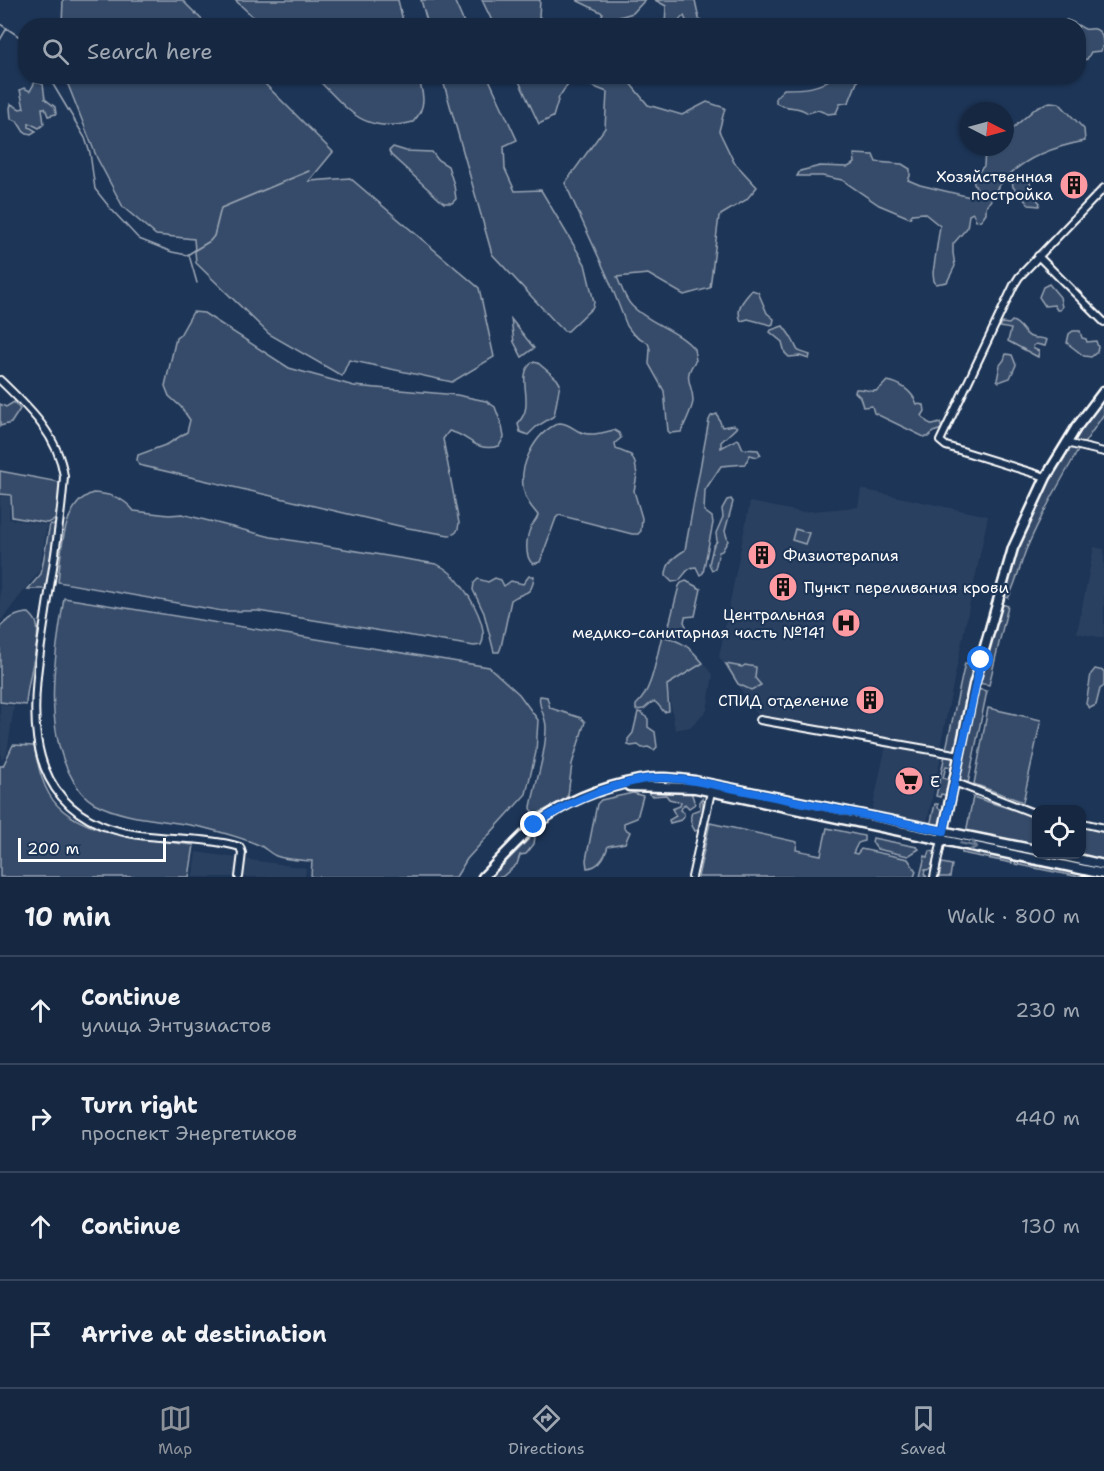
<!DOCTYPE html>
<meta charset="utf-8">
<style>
:root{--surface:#162841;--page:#23344c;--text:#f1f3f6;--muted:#9ea6b1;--line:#35445a;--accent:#8c9099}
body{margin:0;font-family:"Shantell Sans",sans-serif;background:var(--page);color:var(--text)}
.controls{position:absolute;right:18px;bottom:18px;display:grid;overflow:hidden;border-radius:12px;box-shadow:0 2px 4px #0004}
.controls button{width:54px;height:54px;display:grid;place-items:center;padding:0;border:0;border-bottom:2px solid var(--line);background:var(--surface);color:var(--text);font:30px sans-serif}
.compass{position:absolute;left:960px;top:102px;width:54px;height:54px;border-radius:50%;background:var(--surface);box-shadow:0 2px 4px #0004;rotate:96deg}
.scale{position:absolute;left:18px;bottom:15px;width:148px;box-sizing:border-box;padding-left:6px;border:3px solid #fff;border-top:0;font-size:16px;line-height:21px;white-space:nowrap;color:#fff;-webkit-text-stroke:4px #1d3557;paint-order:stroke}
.stop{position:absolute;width:18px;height:18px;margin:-14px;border:4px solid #1a73e8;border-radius:50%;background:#fff}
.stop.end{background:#1a73e8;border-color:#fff;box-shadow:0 2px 6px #0008}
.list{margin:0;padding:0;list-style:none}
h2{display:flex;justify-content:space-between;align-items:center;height:78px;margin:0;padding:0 24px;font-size:26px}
h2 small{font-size:20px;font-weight:400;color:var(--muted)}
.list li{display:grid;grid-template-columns:39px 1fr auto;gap:18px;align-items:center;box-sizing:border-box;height:108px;padding:0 24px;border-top:2px solid var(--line)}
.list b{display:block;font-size:22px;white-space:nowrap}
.list p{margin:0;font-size:20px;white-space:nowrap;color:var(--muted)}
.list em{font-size:20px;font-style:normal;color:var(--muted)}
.icon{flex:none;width:33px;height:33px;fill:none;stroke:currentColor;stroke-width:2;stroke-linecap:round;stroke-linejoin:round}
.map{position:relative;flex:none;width:1104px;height:877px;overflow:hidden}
.search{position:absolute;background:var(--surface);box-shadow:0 2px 4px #0004;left:18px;right:18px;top:18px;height:66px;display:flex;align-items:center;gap:15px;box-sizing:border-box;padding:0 21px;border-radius:24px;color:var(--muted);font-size:22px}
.sheet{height:510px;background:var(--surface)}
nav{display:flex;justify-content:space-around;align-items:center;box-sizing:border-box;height:84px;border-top:2px solid var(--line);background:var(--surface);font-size:16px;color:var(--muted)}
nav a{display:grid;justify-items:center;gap:3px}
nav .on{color:var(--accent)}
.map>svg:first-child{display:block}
</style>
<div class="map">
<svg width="1104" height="877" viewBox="0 0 1104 877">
<rect width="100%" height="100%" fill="#1d3557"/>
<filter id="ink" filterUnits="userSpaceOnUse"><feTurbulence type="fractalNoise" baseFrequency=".0167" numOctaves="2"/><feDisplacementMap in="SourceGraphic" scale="12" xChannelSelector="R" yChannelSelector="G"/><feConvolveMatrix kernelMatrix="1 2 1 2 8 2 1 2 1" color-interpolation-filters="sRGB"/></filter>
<g filter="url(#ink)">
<g fill="#2a4161">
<polygon points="861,489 988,516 940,747 758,715 719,657 750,502 801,512 858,507"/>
<polygon points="0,496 10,497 9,519 47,525 39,571 0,622"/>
<polygon points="1094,547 1104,549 1104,638 1077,633"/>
<polygon points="704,663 713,675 707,710 690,727 675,730 668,686"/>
<polygon points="0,704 14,706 7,753 1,760"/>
<polygon points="886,745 941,755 927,822 872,811"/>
<polygon points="196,852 306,868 305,877 193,877"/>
</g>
<g fill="#364b69" stroke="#9aa5b4" stroke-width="1.5">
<polygon points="63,0 182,0 207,25 62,25"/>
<polygon points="235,0 398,0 404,25 262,25"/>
<polygon points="421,0 454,0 465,25 428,25"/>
<polygon points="482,0 540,0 539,17 556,25 494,25"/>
<polygon points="576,0 645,0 633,13 612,19 611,25 597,26 603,13"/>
<polygon points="655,0 695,0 699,19 705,25 688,25 684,16 680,19 679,25 665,25 666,6"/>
<path d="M1066,20c8,1 12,6 19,9 3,1 7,-1 10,0 9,3 9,16 6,22l-10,1 -4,7 -4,1 -4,-11 -1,-23 -19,-1z"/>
<path d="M834,76l25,1 -10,25 -9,2 -4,9 -8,1 -10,-4 -10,3c-10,-8 -20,-3 -32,-10v-6l8,-8c19,0 35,0 50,-13z"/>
<polygon points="65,77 258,77 333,152 309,181 350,178 479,288 494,357 452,382 349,360 342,376 269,334 196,263 194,239 156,235 123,207 97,158"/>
<path d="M315,77h103c6,18 9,30 -5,45 -52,13 -64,-13 -98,-45z"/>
<polygon points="442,77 488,77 517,140 504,146 505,169 515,191 541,190 585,264 594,302 593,307 568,331 564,331 556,323 492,254"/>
<path d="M517,77h115l-3,5 19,23 34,10 25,-13 18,6 -6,23 15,31 23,25 -11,13 -27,16 -9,72 -26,7 -36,-21 -31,3c4,9 8,22 15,29 18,18 46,24 62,43l2,11c-15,20 -3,22 -3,41 0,6 -9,24 -12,31l-11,1 -2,-2 -4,-40 -15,-27 1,-15 -2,-6 -15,-9 -6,-8 -18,-46 -44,-97 40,-55 2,-36 -35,-14 -13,19 -6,20 -14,7z"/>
<polygon points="35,82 43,84 45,99 55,107 56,114 48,116 45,108 42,108 44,124 39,128 29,123 29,127 36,131 31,134 24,132 17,121 11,119 10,108 11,104 20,109 24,108 20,90 24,88 30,91"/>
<path d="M1050,102l9,1 25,26 1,12c-33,6 -66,18 -87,46 -5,7 -5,12 -12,20v6l-5,7 -5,1 -3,-8 -4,2 -2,13 -14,16v9l2,13 -8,16 -11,2 -2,-3 -1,-8 7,-47 -16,-13 -12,1 -2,4 -31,-13 -37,-25 -20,-4h-25l3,-5 20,-5 28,1 7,-4 -1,-9 19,1 3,7 26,2 8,5v7l-2,4 12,5 50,12 8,-6 -4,-7 -1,-7 11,-11 1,-16 4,-3h16v-12l32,-28z"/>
<polygon points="393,147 406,151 432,152 438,160 448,166 454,185 456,199 452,203 444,203 440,200 391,155 389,151"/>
<polygon points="1021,176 1029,180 1034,196 1040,203 1039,206 1029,205 1013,187 1012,180 1014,177"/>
<polygon points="1049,284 1060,297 1062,307 1060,310 1057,310 1054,305 1045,306 1039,297 1043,287"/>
<path d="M752,290l6,2 9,21 7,6 -1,5 -2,1 -23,-6 -7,2c-6,-14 3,-21 11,-31z"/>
<path d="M193,312l11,1 85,55 65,18 103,9 29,6 9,6 7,19 2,11 -5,9c-25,7 -29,-11 -50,-15l-6,8 16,84c-1,8 -2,11 -10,12l-41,-7 -269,-63 -2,-5 1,-5 30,-11 19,-12 3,-12 -9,-13 -12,-11 -4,-10 11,-48 4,-3z"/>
<polygon points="511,319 534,348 522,357 514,342"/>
<path d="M1012,321c9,2 11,13 19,16 5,2 10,0 16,3l-2,6 -9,-2 -3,2 1,3 5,2 -1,6 -30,-16 3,-12 -11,-2 2,-4 7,1z"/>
<path d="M783,326c3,4 7,9 9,13 8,14 1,10 18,16l-1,4 -9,-3 -11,1 -4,-4 -3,-11 -12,-10 1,-2z"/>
<polygon points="1080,331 1082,338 1086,339 1087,342 1096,341 1098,347 1097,352 1091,357 1084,356 1067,343 1069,334 1073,331"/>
<polygon points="1006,354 1012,355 1016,365 1010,378 999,382 997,380 1000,365 1004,360"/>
<path d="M533,362l5,1 19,16 3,5 -6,32 -18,11 -8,8 -8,-3 -2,-8c2,-4 6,-8 7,-13 5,-16 -8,-38 8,-49z"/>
<path d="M887,381c13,2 25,10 30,23l7,1 1,6 -3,5 5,6 6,3 7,-2 2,6 -9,3 -5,5h-4l-50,-24 -2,-7 -9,1 -3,-10 -5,-5 1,-3c19,-1 15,10 31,-8z"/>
<polygon points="1104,397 1104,414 1083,445 1073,443 1071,440"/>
<polygon points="14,402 20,409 11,423 0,426 0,404 6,407"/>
<path d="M717,414l5,13 12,-2 3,2 -16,15v6l16,-9 2,1 4,9 15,1 3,5 -4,2 -7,-2 -5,9 -24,2 -16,24 -1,21 8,6 1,6 -10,50 -3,2 -4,-8c-10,0 -11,9 -18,14l-6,1 -6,-6c0,-13 8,-19 19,-26l24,-130 2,-4z"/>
<path d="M559,423c8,0 12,4 19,8 12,6 24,2 36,-1l5,3 2,5 -6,5 1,6 15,6 4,8 2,12 -3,16 8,27 -1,13 -3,3h-6l-73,-19 -3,3 -16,44 -7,2c-9,-7 -7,-27 -2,-37 3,-5 6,-7 7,-12 -5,-6 -10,-11 -13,-20 -9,-26 9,-62 34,-72z"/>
<path d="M1070,448l9,1c-19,33 -38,66 -53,101 -4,10 -13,42 -18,48l-6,-2c15,-51 37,-98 63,-145z"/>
<polygon points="0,471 59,482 58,519 47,523 12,517 11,495 0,494"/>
<path d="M93,493c17,1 30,4 41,18l35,4 13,-1 89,23 165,27c4,2 9,4 12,7 16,12 43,56 33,74l-7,1 -216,-35h-36l-164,-29c3,-26 3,-79 35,-89z"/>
<polygon points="731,499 733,502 725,531 728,541 722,551 719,552 715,569 712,570 709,564 713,547 717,541 716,533 723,517 722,509 727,500"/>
<polygon points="50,524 55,525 46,589 28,589 41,574"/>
<polygon points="795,529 809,533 805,544 792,540"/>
<path d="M529,576h5c-2,22 -10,14 -23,24l-10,47 -2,5h-5l-10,-39 -11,-23 1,-7 4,-4 10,3 7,-4 6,2 3,6 7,-5 12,3z"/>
<polygon points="686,581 701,589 695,616 685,617 684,622 687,628 683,633 670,629 669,625 679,586 681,583"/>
<path d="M64,598l425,69 30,27 19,26 -2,32 -10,42 -59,65 -11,18h-145l1,-16c-11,-1 -25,-1 -36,-5 -5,-2 -10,-7 -15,-10 -17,-8 -37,-13 -56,-18 -36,-9 -77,-7 -111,-25 -10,-6 -15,-13 -21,-23 -31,-51 -18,-125 -9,-182z"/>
<path d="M999,603l9,3 -19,79 -11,-2 13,-50 4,-2c3,-9 1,-17 4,-28z"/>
<path d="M29,613c4,4 7,6 8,12 4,15 -11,59 -11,80l-26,-3v-75c7,-8 18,-14 29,-14z"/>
<path d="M662,636c21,6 27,10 41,27l-36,22 2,26 -5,1c-10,-12 -8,-14 -20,-3l-8,1v-5c17,-15 20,-48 26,-69z"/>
<polygon points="965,663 973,664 974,668 956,748 953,750 946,749"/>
<polygon points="726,664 742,667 745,665 756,667 755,678 761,685 751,690 738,684"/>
<polygon points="1095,669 1104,671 1104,686 1100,689 1096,705 1090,708 1086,704 1091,674"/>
<polygon points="977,689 987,691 968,783 962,781 959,777"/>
<path d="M540,696l7,1 3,11 31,10 4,4 -13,42 -4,31 -4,5 -27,14 -5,-1 -1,-6c5,-26 15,-54 15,-80 0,-11 -9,-22 -6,-31z"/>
<polygon points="988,708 1041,720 1023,802 974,784"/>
<polygon points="638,712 642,713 648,719 648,727 655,732 657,747 654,750 648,747 642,748 638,745 631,746 628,745 628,739 633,733"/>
<path d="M13,745l21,1c4,20 9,45 24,60 31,31 95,34 136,39l-5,32h-189v-111h3z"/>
<polygon points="945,755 951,756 953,760 952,767 946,766 943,778 949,780 946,795 941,794 940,797 936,796"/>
<polygon points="660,789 691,792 695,804 689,808 685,804 680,810 684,813 684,816 681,820 670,823 669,820 676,816 672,809 680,806 681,802 669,799 666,795 652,796 649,794 651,790"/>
<path d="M633,793l10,3 -6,22 -13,5v5l6,4 -5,11 -17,3c-3,11 -9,21 -21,22l-1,-8 11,-56 4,-4z"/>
<polygon points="973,797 1036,817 1036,848 966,833"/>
<path d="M702,798c3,11 -2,21 -4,32l-3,1c-4,-6 -6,-12 -3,-19l8,-3v-9z"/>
<polygon points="935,804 938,804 938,808 943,810 939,827 930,826"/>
<polygon points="710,823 797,842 796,850 821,855 827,828 864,836 864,841 858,843 853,853 857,854 861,849 908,859 916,871 914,877 698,877"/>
<polygon points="1082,826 1104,831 1104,862 1068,855 1082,854"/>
<polygon points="532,836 535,837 534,844 526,854 520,855 517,864 502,877 491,877"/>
<polygon points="873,838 917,847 919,849 908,856 877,849 872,842"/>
<polygon points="961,848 1012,859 1012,863 962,853"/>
<polygon points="930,851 935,852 931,869 925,870 924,874 927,877 920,877 925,856 928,857"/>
<polygon points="1016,860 1101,877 1079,877 1015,864"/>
<polygon points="942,863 952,865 950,877 939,877"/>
</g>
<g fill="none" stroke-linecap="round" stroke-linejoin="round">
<g stroke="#a0aab8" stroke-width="1.5">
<polyline points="0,24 26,41"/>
<polyline points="0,40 7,28"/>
<polyline points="48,76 85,138 90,153 95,189 111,209 139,239 172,252 187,255 210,241 214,236 221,208 309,171"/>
<polyline points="189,255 197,283"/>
</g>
<g stroke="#fff" stroke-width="10">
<g id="minor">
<polyline points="1038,256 1104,322"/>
<path d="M0,380c29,28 58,55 64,96 -3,46 -11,91 -18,136 -11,73 -33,176 55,213 42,18 96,9 139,22l2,6 -3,24"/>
<polyline points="1066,443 1104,452"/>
<polyline points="1046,477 946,446 940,441 1014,285 1019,277 1104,188"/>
<polyline points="760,720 960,755"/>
<polyline points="954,782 1036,814"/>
<polyline points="1082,823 1104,828"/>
<polyline points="692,877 711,792"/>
<polyline points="934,877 942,839"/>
</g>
</g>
<g stroke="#fff" stroke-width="13">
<g id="major">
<polyline points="629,786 695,788 1104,874"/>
<polyline points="943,834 974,685 1013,548 1046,477 1076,428 1104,391"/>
<polyline points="1056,854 1104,865"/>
<path d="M483,877c17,-17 34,-37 52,-52 30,-24 68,-38 105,-45 18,-4 37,-1 55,1l341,69"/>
</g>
</g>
<use href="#minor" stroke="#1d3557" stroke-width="6"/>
<use href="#major" stroke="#1d3557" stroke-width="8"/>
</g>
<defs><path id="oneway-shaft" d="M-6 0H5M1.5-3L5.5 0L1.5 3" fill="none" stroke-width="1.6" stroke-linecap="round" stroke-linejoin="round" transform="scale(1.5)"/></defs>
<use stroke="#6c7c92" href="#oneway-shaft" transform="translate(969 845) rotate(12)"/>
</g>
<g fill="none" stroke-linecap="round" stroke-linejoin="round" filter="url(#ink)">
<path stroke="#1a73e8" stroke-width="8" d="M534,825c33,-22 67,-37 106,-45 17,-4 37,-1 55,1l249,50 37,-171"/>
</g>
<defs>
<g id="building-disc" transform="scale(1.5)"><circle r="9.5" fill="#ff9aa2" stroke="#1d3557"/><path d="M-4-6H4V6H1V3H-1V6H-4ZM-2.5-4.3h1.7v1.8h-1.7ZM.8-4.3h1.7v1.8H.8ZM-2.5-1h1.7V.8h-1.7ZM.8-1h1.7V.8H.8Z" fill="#111"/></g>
<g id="hospital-disc" transform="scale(1.5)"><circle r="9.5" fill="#ff9aa2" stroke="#1d3557"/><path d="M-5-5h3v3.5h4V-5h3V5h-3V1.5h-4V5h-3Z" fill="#111"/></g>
<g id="supermarket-disc" transform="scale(1.5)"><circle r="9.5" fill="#ff9aa2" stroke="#1d3557"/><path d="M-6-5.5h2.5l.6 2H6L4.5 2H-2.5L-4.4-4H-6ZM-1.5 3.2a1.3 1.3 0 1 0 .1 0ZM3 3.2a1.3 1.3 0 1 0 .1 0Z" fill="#111"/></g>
</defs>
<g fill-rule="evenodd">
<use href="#building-disc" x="1074" y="185"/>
<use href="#building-disc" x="762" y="555"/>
<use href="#building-disc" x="783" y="587"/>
<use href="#hospital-disc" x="846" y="623"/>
<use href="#building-disc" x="870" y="700"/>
<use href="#supermarket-disc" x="909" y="781"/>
</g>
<g text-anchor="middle" stroke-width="4.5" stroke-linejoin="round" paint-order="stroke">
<g font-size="16" fill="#fff" stroke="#1d3557" text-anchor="end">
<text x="1053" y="182">Хозяйственная<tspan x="1053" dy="18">постройка</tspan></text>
<text x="783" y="561" text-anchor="start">Физиотерапия</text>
<text x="804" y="593" text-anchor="start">Пункт переливания крови</text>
<text x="825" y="620">Центральная<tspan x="825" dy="18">медико-санитарная часть №141</tspan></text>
<text x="849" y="706">СПИД отделение</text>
<text x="930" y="787" text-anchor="start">Е</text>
</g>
</g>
</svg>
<div class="controls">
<button><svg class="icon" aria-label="locate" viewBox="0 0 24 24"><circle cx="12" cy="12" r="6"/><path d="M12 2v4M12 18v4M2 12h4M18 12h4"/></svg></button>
</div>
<svg class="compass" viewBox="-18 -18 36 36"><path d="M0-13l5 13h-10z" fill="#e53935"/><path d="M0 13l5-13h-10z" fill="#9ea6b1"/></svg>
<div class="scale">200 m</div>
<div class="stop" style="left:981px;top:660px"></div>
<div class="stop end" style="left:534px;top:825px"></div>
<div class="search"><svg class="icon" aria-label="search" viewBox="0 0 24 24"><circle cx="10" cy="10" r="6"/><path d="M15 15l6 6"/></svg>Search here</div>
</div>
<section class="sheet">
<h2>10 min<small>Walk · 800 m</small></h2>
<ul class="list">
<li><svg class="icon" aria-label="ahead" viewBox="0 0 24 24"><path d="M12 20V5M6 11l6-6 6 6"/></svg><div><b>Continue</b><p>улица Энтузиастов</p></div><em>230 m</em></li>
<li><svg class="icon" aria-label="right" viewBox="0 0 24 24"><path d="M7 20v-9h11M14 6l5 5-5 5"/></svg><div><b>Turn right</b><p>проспект Энергетиков</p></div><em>440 m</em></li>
<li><svg class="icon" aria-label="ahead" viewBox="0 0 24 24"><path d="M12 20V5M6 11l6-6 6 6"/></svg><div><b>Continue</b></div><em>130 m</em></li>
<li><svg class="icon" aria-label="arrive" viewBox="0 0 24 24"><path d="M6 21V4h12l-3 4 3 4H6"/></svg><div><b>Arrive at destination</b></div></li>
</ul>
</section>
<nav>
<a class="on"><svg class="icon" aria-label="map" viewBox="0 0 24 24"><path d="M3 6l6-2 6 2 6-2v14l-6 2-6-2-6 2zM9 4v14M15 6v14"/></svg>Map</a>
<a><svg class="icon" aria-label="directions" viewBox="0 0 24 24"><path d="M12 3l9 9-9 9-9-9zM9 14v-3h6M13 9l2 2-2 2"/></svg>Directions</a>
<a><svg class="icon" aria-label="saved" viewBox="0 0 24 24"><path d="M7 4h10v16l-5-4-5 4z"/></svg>Saved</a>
</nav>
